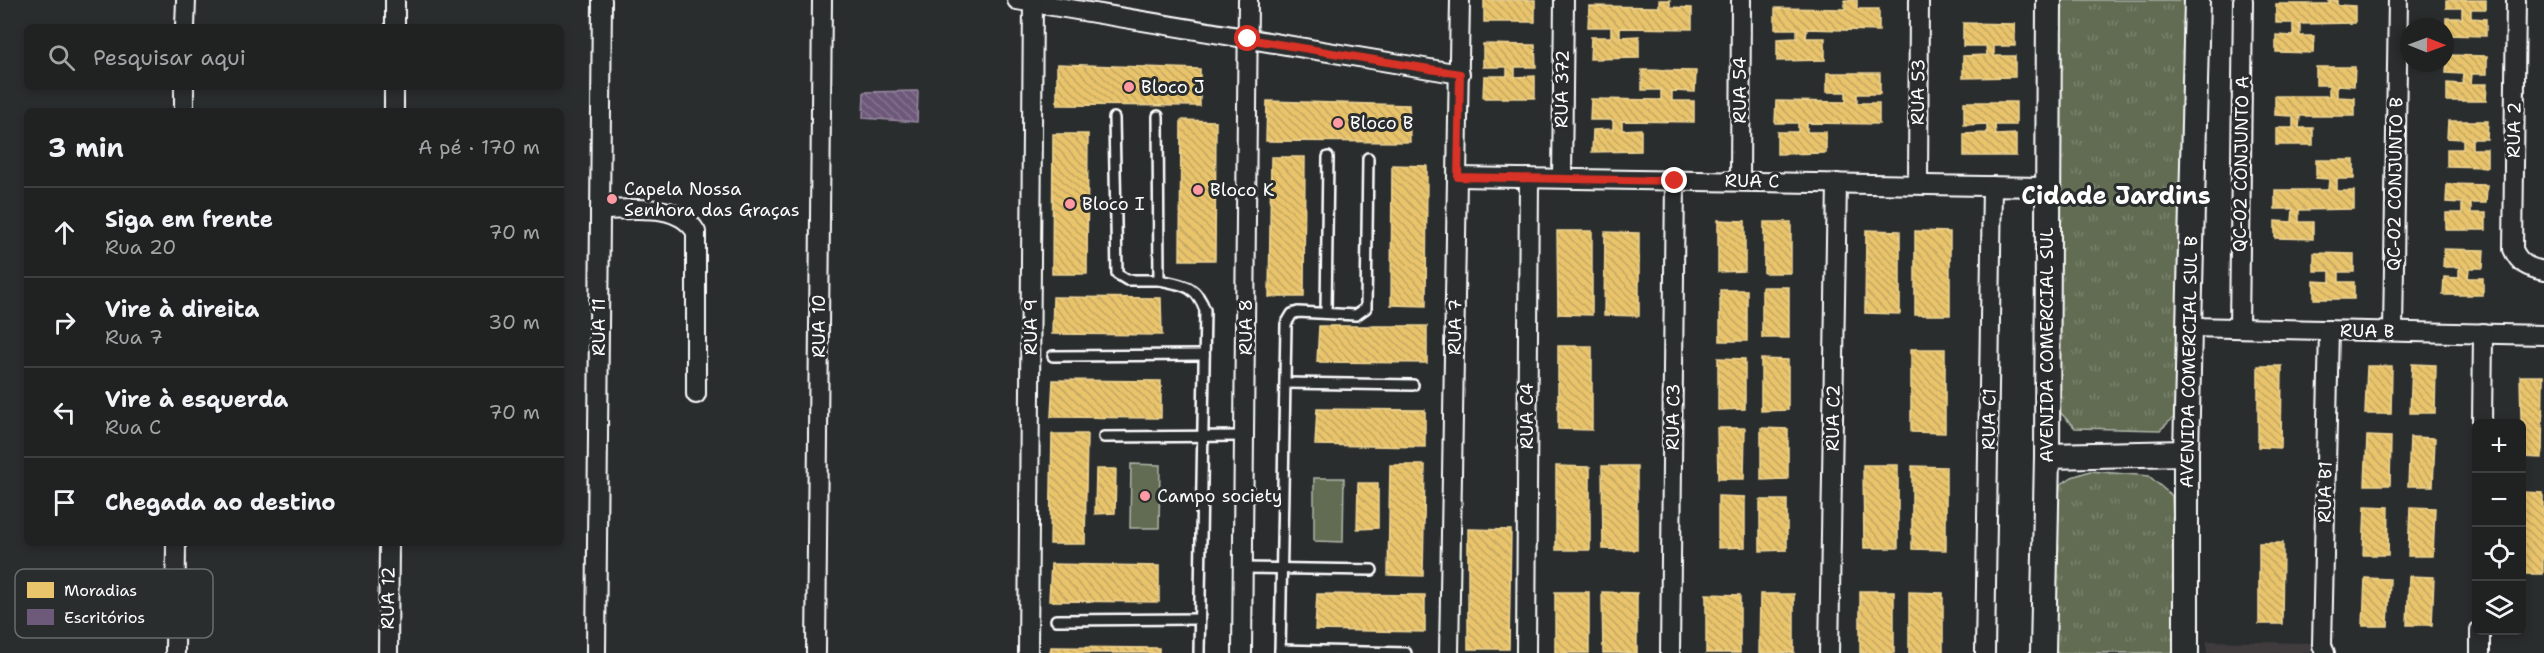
<!DOCTYPE html>
<html lang="pt">
<meta charset="utf-8">
<style>
:root{--surface:#202222;--page:#2d2f2f;--text:#f1f3f6;--muted:#a2a4a5;--line:#3d3f40}
body{margin:0;font-family:"Shantell Sans",sans-serif;background:var(--page);color:var(--text)}
.controls{position:absolute;right:18px;bottom:18px;display:grid;overflow:hidden;border-radius:9px;box-shadow:0 3px 9px #0003}
.controls button{width:54px;height:54px;display:grid;place-items:center;padding:0;border:0;border-bottom:2px solid var(--line);background:var(--surface);color:var(--text);font:30px sans-serif}
.compass{position:absolute;left:2400px;top:18px;width:54px;height:54px;border-radius:50%;background:var(--surface);box-shadow:0 3px 9px #0003;rotate:91deg}
.stop{position:absolute;width:18px;height:18px;margin:-14px;border:4px solid #d93025;border-radius:50%;background:#fff}
.stop.end{background:#d93025;border-color:#fff;box-shadow:0 2px 6px #0008}
.list{margin:0;padding:0;list-style:none}
h2{display:flex;justify-content:space-between;align-items:center;height:78px;margin:0;padding:0 24px;font-size:26px}
h2 small{font-size:20px;font-weight:400;color:var(--muted)}
.list li{display:grid;grid-template-columns:39px 1fr auto;gap:18px;align-items:center;box-sizing:border-box;height:90px;padding:0 24px;border-top:2px solid var(--line)}
.list b{display:block;font-size:22px;white-space:nowrap}
.list p{margin:0;font-size:20px;white-space:nowrap;color:var(--muted)}
.list em{font-size:20px;font-style:normal;color:var(--muted)}
.icon{flex:none;width:33px;height:33px;fill:none;stroke:currentColor;stroke-width:2;stroke-linecap:round;stroke-linejoin:round}
.map{position:relative;flex:none;width:2544px;height:653px;overflow:hidden}
.search{position:absolute;background:var(--surface);box-shadow:0 3px 9px #0003;left:24px;top:24px;width:540px;height:66px;display:flex;align-items:center;gap:15px;box-sizing:border-box;padding:0 21px;border-radius:9px;color:var(--muted);font-size:22px}
.panel{position:absolute;background:var(--surface);box-shadow:0 3px 9px #0003;left:24px;top:108px;width:540px;height:438px;border-radius:9px}
.map>svg:first-child{display:block}
</style>
<div class="map">
<svg width="2544" height="653" viewBox="0 0 2544 653">
<defs>
<pattern id="grass-tufts" width="24" height="20" patternUnits="userSpaceOnUse" patternTransform="scale(1.5)"><rect width="24" height="20" fill="#626c53"/><path d="M3 7l-1-3M5 7V3M7 7l1-3M15 17l-1-3M17 17v-4M19 17l1-3" fill="none" stroke="#7a826d"/></pattern>
<pattern id="homes-back-hatch" width="6" height="6" patternUnits="userSpaceOnUse" patternTransform="scale(1.5)"><rect width="6" height="6" fill="#e9c46a"/><path d="M-1 5l2 2M0 0l6 6M5-1l2 2" fill="none" stroke="#c2a662"/></pattern>
<pattern id="offices-back-hatch" width="6" height="6" patternUnits="userSpaceOnUse" patternTransform="scale(1.5)"><rect width="6" height="6" fill="#6d597a"/><path d="M-1 5l2 2M0 0l6 6M5-1l2 2" fill="none" stroke="#83728e"/></pattern>
</defs>
<rect width="100%" height="100%" fill="#2a2d2e"/>
<filter id="ink" filterUnits="userSpaceOnUse"><feTurbulence type="fractalNoise" baseFrequency=".0167" numOctaves="2"/><feDisplacementMap in="SourceGraphic" scale="12" xChannelSelector="R" yChannelSelector="G"/><feConvolveMatrix kernelMatrix="1 2 1 2 8 2 1 2 1" color-interpolation-filters="sRGB"/></filter>
<g filter="url(#ink)">
<polygon fill="#3f3b3c" points="2207,641 2311,643 2311,653 2207,653"/>
<g fill="url(#grass-tufts)" stroke="#b0b6a9" stroke-width="1.5">
<polygon points="2061,0 2186,0 2180,412 2160,430 2075,428 2056,408"/>
<polygon points="2090,471 2149,476 2172,496 2175,565 2173,653 2054,653 2057,515 2060,485 2072,477"/>
</g>
<g fill="#626c53" stroke="#b0b6a9" stroke-width="1.5">
<polygon points="1131,464 1160,465 1159,528 1130,528"/>
<polygon points="1314,478 1344,478 1343,542 1314,541"/>
</g>
<g fill="url(#homes-back-hatch)" stroke="#f0d697" stroke-width="1.5">
<rect x="1484" y="0" width="51" height="22"/>
<polygon points="1659,0 1670,0 1670,7 1692,8 1692,29 1620,28 1620,37 1639,36 1639,58 1590,59 1591,37 1611,37 1611,27 1588,27 1589,6 1659,7"/>
<polygon points="1845,0 1857,0 1857,9 1879,9 1879,31 1807,29 1806,38 1825,38 1825,60 1777,61 1777,39 1797,38 1797,29 1775,29 1775,8 1845,9"/>
<polygon points="2329,0 2337,0 2337,5 2355,6 2355,23 2300,24 2300,36 2314,36 2313,53 2276,52 2276,35 2293,36 2293,23 2276,23 2276,4 2329,4"/>
<polygon points="2446,0 2486,0 2486,9 2471,9 2471,18 2486,19 2486,36 2446,35 2446,18 2462,18 2462,8 2446,8"/>
<polygon points="1963,23 2015,24 2015,46 1994,46 1994,56 2015,56 2015,77 1963,78 1963,56 1987,55 1986,46 1963,46"/>
<polygon points="1483,44 1535,45 1536,67 1515,67 1515,77 1535,76 1535,98 1483,98 1484,76 1507,76 1507,67 1483,67"/>
<polygon points="2447,55 2487,56 2487,74 2472,74 2471,84 2487,84 2486,101 2447,101 2447,83 2462,84 2463,74 2446,73"/>
<polygon points="1057,64 1200,69 1200,106 1057,105"/>
<polygon points="2316,67 2355,67 2354,86 2337,85 2337,97 2355,98 2355,116 2300,116 2299,128 2313,128 2313,145 2276,145 2276,128 2293,128 2293,116 2275,115 2275,96 2329,96 2329,85 2316,85"/>
<polygon points="1642,70 1696,71 1695,92 1672,91 1672,101 1694,101 1694,122 1622,121 1622,130 1641,129 1641,151 1592,152 1593,130 1613,129 1613,120 1590,120 1591,99 1661,100 1661,90 1642,90"/>
<polygon points="1827,73 1880,73 1880,94 1857,94 1857,103 1879,103 1879,124 1807,123 1807,132 1826,132 1826,153 1777,154 1777,132 1798,132 1798,123 1775,123 1776,101 1846,102 1846,92 1827,92"/>
<polygon points="1267,101 1409,105 1410,142 1266,141"/>
<polygon points="1964,102 2016,102 2016,125 1995,125 1996,135 2016,134 2016,156 1964,156 1964,134 1987,133 1987,124 1964,125"/>
<polygon points="1181,120 1216,121 1215,260 1180,260"/>
<polygon points="2448,121 2488,121 2487,139 2472,139 2472,149 2487,149 2487,167 2447,166 2447,149 2463,149 2463,139 2447,138"/>
<polygon points="1053,134 1088,134 1087,274 1052,274"/>
<polygon points="1271,157 1305,157 1304,297 1269,297"/>
<polygon points="2316,160 2354,160 2354,179 2337,179 2337,191 2354,191 2354,209 2299,210 2299,222 2313,222 2313,239 2275,238 2275,221 2292,222 2293,209 2275,209 2275,190 2328,190 2329,179 2316,178"/>
<polygon points="1392,165 1427,166 1426,306 1391,305"/>
<polygon points="2447,184 2487,185 2486,203 2471,203 2471,213 2486,213 2486,230 2446,230 2446,213 2462,213 2462,203 2446,202"/>
<polygon points="1718,220 1745,221 1745,271 1718,272"/>
<rect x="1764" y="222" width="27" height="51"/>
<polygon points="1866,230 1900,231 1900,314 1865,313"/>
<polygon points="1557,231 1592,231 1592,315 1558,314"/>
<polygon points="1915,231 1950,232 1950,315 1915,315"/>
<polygon points="1605,232 1639,233 1639,316 1604,315"/>
<polygon points="2444,249 2484,250 2483,268 2469,268 2468,278 2483,278 2483,295 2443,295 2444,277 2459,278 2459,267 2443,267"/>
<polygon points="2314,253 2354,254 2354,272 2339,272 2339,282 2354,282 2354,299 2314,299 2314,281 2330,282 2330,271 2314,271"/>
<rect x="1762" y="287" width="27" height="51"/>
<rect x="1720" y="290" width="27" height="51"/>
<polygon points="1053,297 1161,298 1162,335 1052,334"/>
<polygon points="1319,326 1427,326 1427,363 1317,362"/>
<polygon points="1558,346 1592,346 1592,430 1558,429"/>
<polygon points="1911,349 1945,349 1945,433 1911,432"/>
<polygon points="1718,358 1745,359 1745,409 1718,410"/>
<polygon points="1761,359 1788,360 1788,410 1761,411"/>
<polygon points="2412,364 2436,365 2435,413 2410,413"/>
<polygon points="2258,366 2282,366 2281,448 2258,447"/>
<polygon points="2367,366 2392,366 2391,414 2365,414"/>
<polygon points="2520,376 2543,376 2542,458 2522,457"/>
<polygon points="1053,380 1161,381 1161,418 1051,417"/>
<polygon points="1317,409 1425,410 1425,447 1315,445"/>
<polygon points="1717,428 1745,428 1744,479 1718,479"/>
<polygon points="1761,428 1788,429 1788,479 1761,480"/>
<polygon points="1052,434 1087,434 1085,544 1050,544"/>
<polygon points="2367,436 2391,437 2390,485 2365,485"/>
<polygon points="2410,437 2435,438 2433,486 2408,486"/>
<polygon points="1390,465 1425,465 1423,576 1388,575"/>
<polygon points="1863,465 1898,465 1898,548 1864,548"/>
<polygon points="1556,466 1590,467 1590,550 1556,550"/>
<polygon points="1602,466 1637,466 1637,550 1603,549"/>
<polygon points="1912,466 1946,467 1946,550 1912,549"/>
<polygon points="1096,469 1116,469 1115,513 1095,514"/>
<polygon points="1358,483 1378,483 1378,528 1357,529"/>
<polygon points="2522,492 2543,493 2543,574 2522,574"/>
<polygon points="1718,496 1745,497 1745,547 1718,548"/>
<polygon points="1760,500 1787,500 1787,550 1760,551"/>
<polygon points="2365,506 2389,507 2388,555 2363,555"/>
<polygon points="2410,507 2435,508 2433,556 2408,556"/>
<polygon points="1468,529 1511,530 1509,649 1468,649"/>
<polygon points="2259,543 2283,543 2282,624 2259,624"/>
<polygon points="1051,564 1159,566 1159,602 1049,601"/>
<polygon points="2409,576 2434,577 2432,625 2407,625"/>
<polygon points="2365,578 2390,579 2388,626 2363,626"/>
<rect x="1860" y="591" width="34" height="62"/>
<rect x="1555" y="592" width="34" height="61"/>
<polygon points="1602,592 1637,593 1637,653 1603,653"/>
<polygon points="1909,592 1943,593 1943,653 1909,653"/>
<polygon points="1317,594 1425,595 1425,632 1315,630"/>
<polygon points="1706,594 1740,595 1740,653 1706,653"/>
<polygon points="1760,594 1794,594 1794,653 1759,653"/>
<polygon points="1051,647 1159,648 1159,653 1050,653"/>
</g>
<polygon fill="url(#offices-back-hatch)" stroke="#998ba2" stroke-width="1.5" points="918,91 917,122 863,118 864,92"/>
<g fill="none" stroke-linecap="round" stroke-linejoin="round">
<g stroke="#fff" stroke-width="14">
<g id="lane">
<path d="M1158,116l1,164c24,5 37,5 46,30l-6,343"/>
<polyline points="1114,118 1117,274 1127,280 1159,280"/>
<polyline points="1326,313 1328,157"/>
<polyline points="1053,356 1204,355"/>
<polyline points="1286,383 1413,385"/>
<polyline points="1104,437 1245,436"/>
<polyline points="1244,568 1372,570"/>
<polyline points="1056,620 1199,619"/>
<polyline points="1280,650 1406,653"/>
<polyline points="1280,653 1286,324 1292,314 1298,312 1356,315 1366,308 1368,158"/>
</g>
</g>
<g stroke="#fff" stroke-width="22">
<g id="street">
<polyline points="1017,0 1460,74"/>
<path d="M2516,0l-3,249c6,15 16,19 31,22"/>
<polyline points="185,27 186,0"/>
<polyline points="395,27 395,0"/>
<polyline points="184,111 184,87"/>
<polyline points="394,111 394,87"/>
<polyline points="1457,177 2047,187"/>
<polyline points="1562,178 1564,0"/>
<polyline points="1740,181 1741,0"/>
<polyline points="1918,184 1919,0"/>
<path d="M600,210c31,0 78,-9 96,22v162"/>
<polyline points="2190,327 2544,335"/>
<polyline points="2239,328 2243,0"/>
<polyline points="2393,331 2398,0"/>
<polyline points="2482,424 2483,333"/>
<polyline points="175,653 176,543"/>
<polyline points="388,653 389,543"/>
<polyline points="596,653 602,0"/>
<polyline points="816,653 822,0"/>
<polyline points="1028,653 1033,0"/>
<polyline points="1242,653 1248,0"/>
<polyline points="1449,653 1460,0"/>
<polyline points="1526,653 1529,178"/>
<polyline points="1670,653 1675,181"/>
<polyline points="1829,653 1837,183"/>
<polyline points="1985,653 1992,186"/>
<polyline points="2325,653 2322,645 2329,330"/>
<polyline points="2480,653 2480,630"/>
</g>
</g>
<g stroke="#fff" stroke-width="28">
<g id="secondary">
<polyline points="2047,456 2186,453"/>
<polyline points="2043,653 2047,456 2049,0"/>
<polyline points="2186,653 2186,453 2197,0"/>
</g>
</g>
<use href="#lane" stroke="#2a2d2e" stroke-width="9"/>
<use href="#street" stroke="#2a2d2e" stroke-width="18"/>
<use href="#secondary" stroke="#2a2d2e" stroke-width="24"/>
</g>
</g>
<g fill="none" stroke-linecap="round" stroke-linejoin="round" filter="url(#ink)">
<polyline stroke="#d93025" stroke-width="8" points="1248,39 1460,74 1458,177 1675,181"/>
</g>
<g fill="#ff9aa2" stroke="#2a2d2e" stroke-width="2">
<circle cx="1129" cy="87" r="6"/>
<circle cx="1338" cy="123" r="6"/>
<circle cx="1198" cy="190" r="6"/>
<circle cx="612" cy="199" r="6"/>
<circle cx="1070" cy="204" r="6"/>
<circle cx="1145" cy="496" r="6"/>
</g>
<g text-anchor="middle" stroke-width="6" stroke-linejoin="round" paint-order="stroke">
<g font-size="18" fill="#fff" stroke="#2a2d2e" text-anchor="start">
<text x="1141" y="93">Bloco J</text>
<text x="1350" y="129">Bloco B</text>
<text x="624" y="195">Capela Nossa<tspan x="624" dy="21">Senhora das Graças</tspan></text>
<text x="1210" y="196">Bloco K</text>
<text x="1082" y="210">Bloco I</text>
<text x="1157" y="502">Campo society</text>
</g>
<g font-size="18" fill="#fff" stroke="#2a2d2e">
<text transform="translate(1562 89) rotate(-89)" y="6">RUA 372</text>
<text transform="translate(1740 90) rotate(-90)" y="6">RUA 54</text>
<text transform="translate(1918 92) rotate(-89)" y="6">RUA 53</text>
<text transform="translate(2514 130) rotate(-89)" y="6">RUA 2</text>
<text transform="translate(2241 164) rotate(-89)" y="6">QC-02 CONJUNTO A</text>
<text transform="translate(1752 181) rotate(1)" y="6">RUA C</text>
<text transform="translate(2395 184) rotate(-89)" y="6">QC-02 CONJUNTO B</text>
<text transform="translate(819 326) rotate(-90)" y="6">RUA 10</text>
<text transform="translate(599 327) rotate(-90)" y="6">RUA 11</text>
<text transform="translate(1031 327) rotate(-90)" y="6">RUA 9</text>
<text transform="translate(1246 327) rotate(-90)" y="6">RUA 8</text>
<text transform="translate(1455 327) rotate(-89)" y="6">RUA 7</text>
<text transform="translate(2367 331) rotate(1)" y="6">RUA B</text>
<text transform="translate(2047 345) rotate(-90)" y="6">AVENIDA COMERCIAL SUL</text>
<text transform="translate(2189 362) rotate(-89)" y="6">AVENIDA COMERCIAL SUL B</text>
<text transform="translate(1527 416) rotate(-90)" y="6">RUA C4</text>
<text transform="translate(1673 417) rotate(-89)" y="6">RUA C3</text>
<text transform="translate(1833 418) rotate(-89)" y="6">RUA C2</text>
<text transform="translate(1989 419) rotate(-89)" y="6">RUA C1</text>
<text transform="translate(2325 492) rotate(-89)" y="6">RUA B1</text>
<text transform="translate(388 598) rotate(-89)" y="6">RUA 12</text>
</g>
<g font-size="24" font-weight="bold" fill="#fff" stroke="#2a2d2e">
<text x="2116" y="204">Cidade Jardins</text>
</g>
</g>
<rect x="15" y="569" width="198" height="69" rx="9" fill="#2a2d2e" stroke="#6a6c6d" stroke-width="1.5"/>
<rect x="27" y="582" width="27" height="16" fill="#e9c46a"/>
<rect x="27" y="609" width="27" height="16" fill="#6d597a"/>
<g font-size="16" fill="#fff">
<text x="64" y="596">Moradias</text>
<text x="64" y="623">Escritórios</text>
</g>
</svg>
<div class="controls">
<button>+</button>
<button>−</button>
<button><svg class="icon" aria-label="locate" viewBox="0 0 24 24"><circle cx="12" cy="12" r="6"/><path d="M12 2v4M12 18v4M2 12h4M18 12h4"/></svg></button>
<button><svg class="icon" aria-label="layers" viewBox="0 0 24 24"><path d="M12 4l9 5-9 5-9-5zM3 14l9 5 9-5"/></svg></button>
</div>
<svg class="compass" viewBox="-18 -18 36 36"><path d="M0-13l5 13h-10z" fill="#e53935"/><path d="M0 13l5-13h-10z" fill="#a2a4a5"/></svg>
<div class="stop" style="left:1248px;top:39px"></div>
<div class="stop end" style="left:1675px;top:181px"></div>
<div class="search"><svg class="icon" aria-label="search" viewBox="0 0 24 24"><circle cx="10" cy="10" r="6"/><path d="M15 15l6 6"/></svg>Pesquisar aqui</div>
<section class="panel">
<h2>3 min<small>A pé · 170 m</small></h2>
<ul class="list">
<li><svg class="icon" aria-label="ahead" viewBox="0 0 24 24"><path d="M12 20V5M6 11l6-6 6 6"/></svg><div><b>Siga em frente</b><p>Rua 20</p></div><em>70 m</em></li>
<li><svg class="icon" aria-label="right" viewBox="0 0 24 24"><path d="M7 20v-9h11M14 6l5 5-5 5"/></svg><div><b>Vire à direita</b><p>Rua 7</p></div><em>30 m</em></li>
<li><svg class="icon" aria-label="left" viewBox="0 0 24 24"><path d="M17 20v-9H6M10 6l-5 5 5 5"/></svg><div><b>Vire à esquerda</b><p>Rua C</p></div><em>70 m</em></li>
<li><svg class="icon" aria-label="arrive" viewBox="0 0 24 24"><path d="M6 21V4h12l-3 4 3 4H6"/></svg><div><b>Chegada ao destino</b></div></li>
</ul>
</section>
</div>
